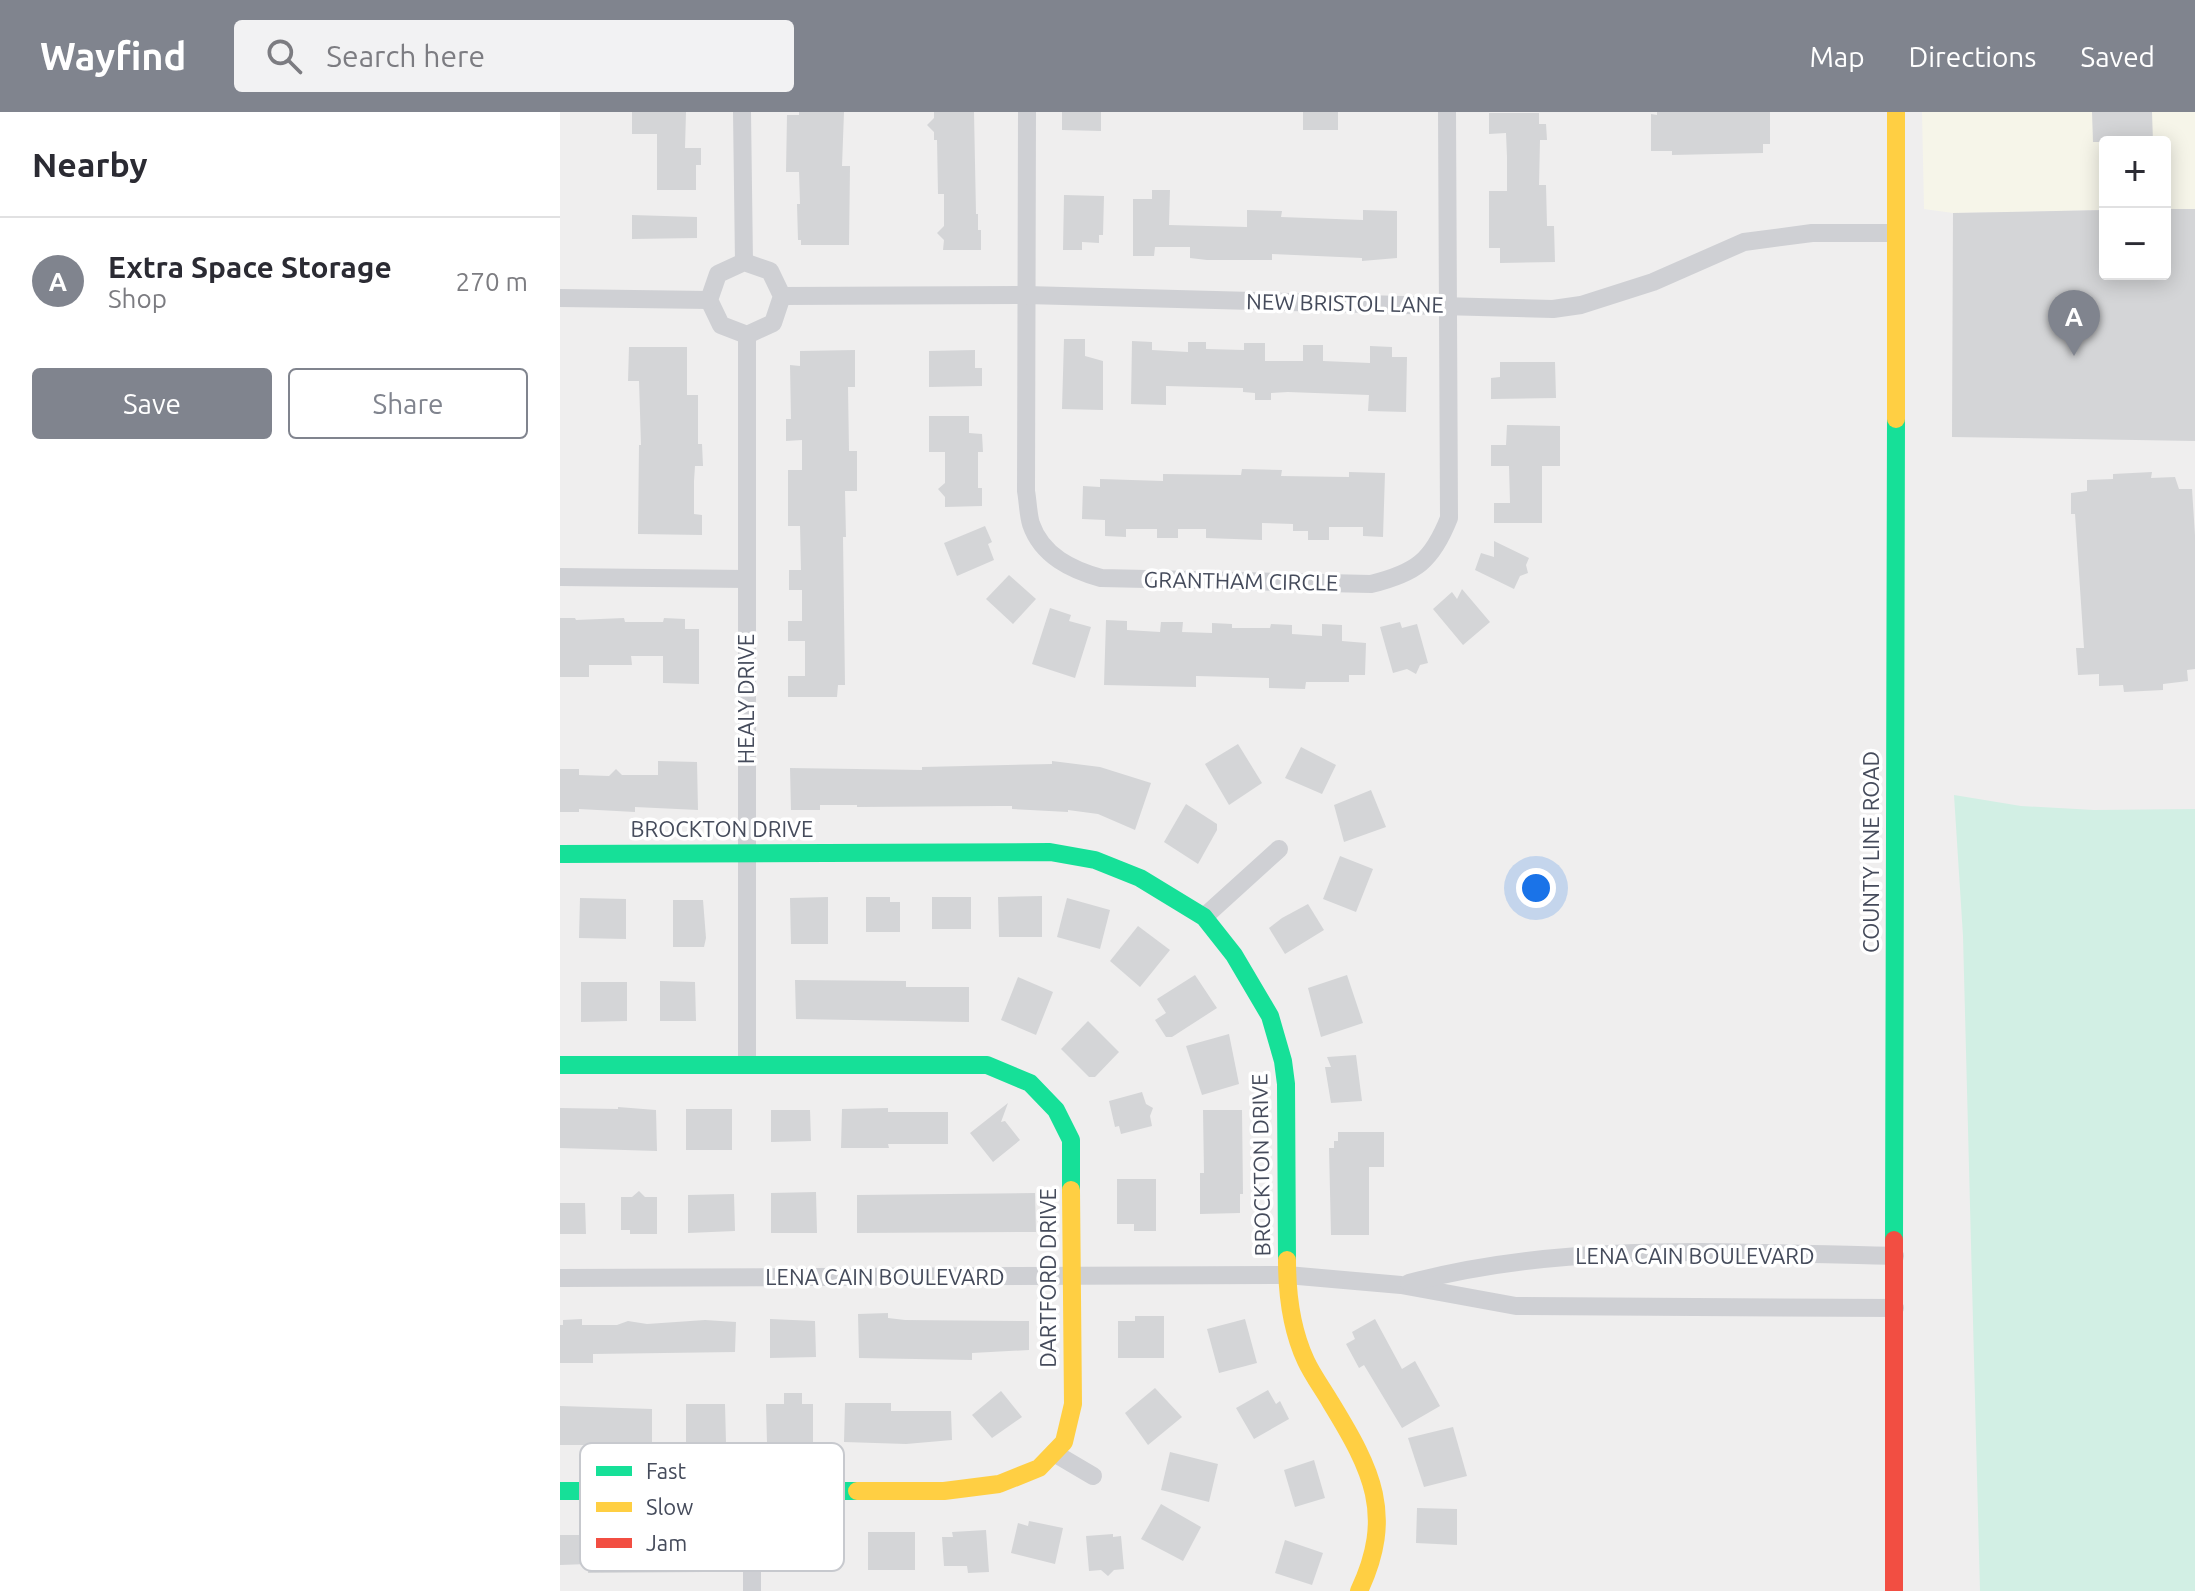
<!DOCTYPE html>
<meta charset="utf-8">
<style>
:root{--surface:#fff;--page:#f2f2f3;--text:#2b2b33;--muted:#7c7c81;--line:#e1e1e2;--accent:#80848e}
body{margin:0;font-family:Ubuntu,sans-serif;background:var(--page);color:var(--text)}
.controls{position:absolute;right:24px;top:24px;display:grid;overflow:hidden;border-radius:8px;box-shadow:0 4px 20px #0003}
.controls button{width:72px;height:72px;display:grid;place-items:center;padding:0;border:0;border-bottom:2px solid var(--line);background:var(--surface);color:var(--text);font:40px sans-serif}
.you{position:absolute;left:976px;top:776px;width:28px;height:28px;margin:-20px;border:6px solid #fff;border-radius:50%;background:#1a73e8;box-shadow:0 0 0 12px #1a73e833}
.badge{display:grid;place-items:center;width:52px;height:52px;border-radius:50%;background:var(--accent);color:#fff;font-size:26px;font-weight:700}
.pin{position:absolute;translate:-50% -66px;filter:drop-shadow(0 2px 4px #0008)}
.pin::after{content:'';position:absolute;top:42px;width:28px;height:24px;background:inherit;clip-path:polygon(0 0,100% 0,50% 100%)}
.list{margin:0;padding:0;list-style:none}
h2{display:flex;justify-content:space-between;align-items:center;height:104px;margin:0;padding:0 32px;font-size:34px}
h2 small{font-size:26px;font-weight:400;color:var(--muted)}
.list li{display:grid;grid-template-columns:52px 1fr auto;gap:24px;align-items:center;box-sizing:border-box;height:128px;padding:0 32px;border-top:2px solid var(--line)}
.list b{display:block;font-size:30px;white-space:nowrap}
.list p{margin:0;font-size:26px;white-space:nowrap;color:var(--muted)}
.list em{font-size:26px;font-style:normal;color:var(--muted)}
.actions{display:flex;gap:16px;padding:24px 32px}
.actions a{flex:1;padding:18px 0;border:2px solid var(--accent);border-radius:8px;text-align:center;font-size:28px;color:var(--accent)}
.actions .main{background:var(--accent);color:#fff}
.icon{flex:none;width:44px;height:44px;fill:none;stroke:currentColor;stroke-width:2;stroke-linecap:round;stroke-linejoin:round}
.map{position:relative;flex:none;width:1635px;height:1479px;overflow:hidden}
header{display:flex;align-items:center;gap:48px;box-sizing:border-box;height:112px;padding:0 40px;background:var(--accent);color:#fff}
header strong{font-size:38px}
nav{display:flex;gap:44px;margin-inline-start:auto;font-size:28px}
.search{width:560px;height:72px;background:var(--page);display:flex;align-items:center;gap:20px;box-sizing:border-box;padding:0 28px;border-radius:8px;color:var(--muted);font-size:30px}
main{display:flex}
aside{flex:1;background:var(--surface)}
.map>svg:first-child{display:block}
</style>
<header>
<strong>Wayfind</strong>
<div class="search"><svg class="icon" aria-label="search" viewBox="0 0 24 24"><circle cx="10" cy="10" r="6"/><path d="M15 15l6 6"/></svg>Search here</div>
<nav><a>Map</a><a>Directions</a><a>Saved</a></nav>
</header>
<main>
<aside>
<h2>Nearby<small></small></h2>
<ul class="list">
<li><span class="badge">A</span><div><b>Extra Space Storage</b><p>Shop</p></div><em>270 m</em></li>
</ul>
<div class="actions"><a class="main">Save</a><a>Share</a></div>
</aside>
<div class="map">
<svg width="1635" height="1479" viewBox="0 0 1635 1479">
<rect width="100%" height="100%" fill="#efeeee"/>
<polygon fill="#f6f5e9" points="1362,0 1635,0 1635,97 1605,97 1605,30 1545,30 1545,98 1393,101 1364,97"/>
<polygon fill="#d2efe4" points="1394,683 1461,694 1534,698 1635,697 1635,1479 1420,1479 1403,824"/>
<g fill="#d4d5d7">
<polygon points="72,0 126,0 125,36 141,36 141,53 136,53 136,78 97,78 97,22 72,22"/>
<polygon points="239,0 284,0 282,54 290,54 289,133 241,133 241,128 238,128 237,92 240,92 239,60 226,60 227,3 239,3"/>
<polygon points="374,0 414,0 416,102 418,102 418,118 421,118 421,138 383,138 384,128 377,121 384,114 384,82 378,82 377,28 374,28 374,20 367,13 374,6"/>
<polygon points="502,0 541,0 541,19 502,18"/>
<rect x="743" y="0" width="35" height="18"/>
<polygon points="1097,0 1210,0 1210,32 1203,32 1203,41 1112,43 1112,39 1091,39 1091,2 1097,3"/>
<polygon points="1532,0 1592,0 1593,30 1533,30"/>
<polygon points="929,1 979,1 979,12 986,12 987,28 980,28 979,73 986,73 987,114 994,114 995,150 940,151 940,136 929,136 929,79 947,79 947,45 946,21 929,22"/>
<polygon points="592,78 610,78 609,113 687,115 687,98 722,99 721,105 803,108 803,98 837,99 837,146 802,149 802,146 712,142 712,148 647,148 630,146 630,135 595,135 594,144 573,144 573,87 592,87"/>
<polygon points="504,83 544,84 543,123 539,123 539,131 522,130 522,138 503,138"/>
<polygon points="1605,97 1635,97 1635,329 1392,325 1393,101 1545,98 1545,162 1605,162"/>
<polygon points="72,103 137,105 137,126 72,127"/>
<polygon points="504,227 525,227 525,244 543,249 543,298 502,297"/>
<polygon points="572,229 592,230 592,238 628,240 628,230 646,230 646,237 684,238 684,231 705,231 705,249 743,249 743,233 763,233 763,249 810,251 810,234 832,235 832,245 847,245 846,300 808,299 809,283 728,280 711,281 711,288 695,288 695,281 683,280 683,276 606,274 606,293 571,292"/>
<polygon points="69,235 127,235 127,283 138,283 138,332 142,332 143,354 135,354 134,369 134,402 142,403 142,423 78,422 79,333 81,333 79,269 68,269"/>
<polygon points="295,238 295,275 288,275 289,339 297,339 297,379 285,379 286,425 283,425 285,573 278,573 277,585 228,585 228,564 245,564 245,529 228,529 228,509 242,509 242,478 229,478 229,458 241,458 240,414 228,414 228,358 242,358 242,328 226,329 226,307 231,307 230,253 240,254 240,239"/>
<polygon points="415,238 415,256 422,256 422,274 369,275 369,239"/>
<polygon points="940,250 995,250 996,286 931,287 931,266 940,265"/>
<polygon points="369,304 409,304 409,321 422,322 423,340 418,340 418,376 422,376 422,394 385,395 385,385 378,377 385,371 385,340 369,340"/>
<polygon points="947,313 1000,314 1000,354 982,354 982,411 934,411 934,391 950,391 949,354 931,354 931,333 946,333"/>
<polygon points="682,357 722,358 721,364 789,365 789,360 825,361 823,425 803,424 803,415 769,415 769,428 748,428 748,419 733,419 733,412 702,411 702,428 646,426 646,417 618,417 618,426 597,426 597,417 566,417 566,425 545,424 545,408 522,407 523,374 540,375 540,367 603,369 603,362 681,363"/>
<polygon points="1592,360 1591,366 1615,365 1619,377 1632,377 1635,423 1635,557 1627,558 1628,569 1603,572 1603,578 1564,580 1563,573 1539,574 1539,562 1518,563 1516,536 1524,536 1515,402 1511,402 1511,381 1527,379 1527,368 1553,367 1553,362"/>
<polygon points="425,414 432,430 428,432 434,448 397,464 384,431"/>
<polygon points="934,429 969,446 966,453 968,461 960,464 954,477 915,458 921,441 934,445"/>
<polygon points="449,463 476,487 453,512 426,487"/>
<polygon points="902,477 930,510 903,533 873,497 892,480 897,487"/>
<polygon points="490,496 511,503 509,509 531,515 515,566 472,552"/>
<polygon points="0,506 15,506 16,508 64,506 65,510 103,510 104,506 125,507 125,517 139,517 139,572 103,571 103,544 71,544 72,553 29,553 29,565 0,565"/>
<polygon points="546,508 567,509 567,518 600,520 601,510 623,510 622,520 652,521 652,511 672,512 672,516 710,516 711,512 732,513 732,522 762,524 762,512 782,513 782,529 806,531 805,563 789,563 789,570 746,570 745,577 709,576 709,566 636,564 636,575 544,573"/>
<polygon points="840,510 842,516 857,512 868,551 860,553 856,562 847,557 833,561 820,515"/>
<polygon points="678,632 702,671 669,693 645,652"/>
<polygon points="741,635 776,653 762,682 725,666"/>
<polygon points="98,649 137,650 138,698 75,695 75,700 19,697 19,700 0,700 0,657 19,657 19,663 49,664 56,657 62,663 98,663"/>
<polygon points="492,649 540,655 591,671 575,718 538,702 508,698 508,700 452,697 452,694 439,694 297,695 297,693 260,693 260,698 231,698 230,656 362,658 362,655 492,652"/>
<polygon points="811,678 826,715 784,730 774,693"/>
<polygon points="626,692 657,712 657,718 638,752 604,730"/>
<polygon points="780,744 813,757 796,800 763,787"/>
<polygon points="482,784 482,825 439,825 438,785"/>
<polygon points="268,785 268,832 231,832 230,786"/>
<polygon points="306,785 330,785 330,790 340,790 340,820 306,820"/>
<rect x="372" y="785" width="39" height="32"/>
<polygon points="20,786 66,787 66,827 19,826"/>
<polygon points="507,786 550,798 540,837 497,825"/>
<polygon points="113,788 143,788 146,826 144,835 113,835"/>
<polygon points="748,792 764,818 725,842 709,816 722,806"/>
<polygon points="578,814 610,838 580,875 550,849"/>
<polygon points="635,863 657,896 612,925 606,925 595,908 606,901 597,887"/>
<polygon points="787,863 803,911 761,925 748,876"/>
<polygon points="458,865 493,880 476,923 441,908"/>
<polygon points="235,868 346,869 346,875 409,875 409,910 236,907"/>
<polygon points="100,869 135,870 136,909 100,909"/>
<polygon points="21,870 67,870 67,909 21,910"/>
<polygon points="528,909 559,940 535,965 529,965 501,937"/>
<polygon points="669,922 679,972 642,983 626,934"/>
<polygon points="796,943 802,989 771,991 765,955 771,955 767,945"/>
<polygon points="582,980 586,992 593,996 590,1004 592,1014 561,1022 559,1014 555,1015 549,989"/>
<polygon points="448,991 441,1010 445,1009 460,1028 433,1050 410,1021"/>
<polygon points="58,995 96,998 97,1039 0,1036 0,996 58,997"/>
<polygon points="328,996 328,1000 388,1000 388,1032 328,1032 329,1036 281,1036 282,997"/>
<rect x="126" y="997" width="46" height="41"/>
<polygon points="211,998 250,998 251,1029 211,1030"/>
<polygon points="643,998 682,998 683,1082 680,1082 680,1101 640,1102 640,1061 644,1061"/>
<polygon points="778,1020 824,1020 824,1055 809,1055 809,1123 771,1123 769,1036 774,1036 774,1029 778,1029"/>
<polygon points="557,1067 596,1067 596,1119 574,1119 574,1112 557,1112"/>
<polygon points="79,1079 85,1085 97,1085 97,1122 70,1122 70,1118 61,1118 61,1085 72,1085"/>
<polygon points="256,1080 257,1121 211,1121 211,1081"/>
<polygon points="475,1081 476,1120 297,1121 297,1083"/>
<polygon points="174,1082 175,1119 128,1121 128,1083"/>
<polygon points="0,1091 25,1091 26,1122 0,1122"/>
<polygon points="328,1201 328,1206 345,1208 469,1209 469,1238 412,1241 412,1248 299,1246 298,1202"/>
<polygon points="575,1204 604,1204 604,1246 558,1246 558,1209 575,1209"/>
<polygon points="22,1207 22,1213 57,1213 68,1209 87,1212 145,1208 176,1210 175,1240 33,1242 33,1251 0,1251 0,1213 3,1213 3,1208"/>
<polygon points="210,1207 255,1209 256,1245 210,1246"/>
<polygon points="685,1207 697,1251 659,1261 647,1217"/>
<polygon points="815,1207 842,1257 855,1249 880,1294 842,1316 804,1253 799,1256 786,1232 795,1227 792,1220"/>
<polygon points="595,1276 622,1305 588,1333 565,1301"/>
<polygon points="708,1278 716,1292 720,1289 729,1307 694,1327 676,1296"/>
<polygon points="441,1279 462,1305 432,1326 412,1303"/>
<polygon points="224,1281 242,1281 242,1292 253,1292 253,1330 236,1330 236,1335 217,1335 217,1330 207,1331 206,1292 224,1292"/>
<polygon points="285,1291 331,1291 331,1299 391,1299 392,1328 346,1332 284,1330"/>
<polygon points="126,1292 165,1292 166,1331 146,1331 146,1335 126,1336"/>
<polygon points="0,1294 92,1297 92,1335 47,1337 47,1333 0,1333"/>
<polygon points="893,1315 907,1364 864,1375 848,1326"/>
<polygon points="610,1340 658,1352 649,1390 601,1378"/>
<polygon points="754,1348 765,1386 735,1395 724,1358"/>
<polygon points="601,1392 641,1415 623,1449 581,1427"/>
<polygon points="857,1396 897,1397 897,1433 856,1431"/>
<polygon points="469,1409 503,1416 495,1452 451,1441 458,1411 468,1414"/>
<polygon points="426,1418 429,1460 408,1461 407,1454 384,1454 382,1425 393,1425 392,1420"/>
<polygon points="98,1420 145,1420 144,1460 28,1461 28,1452 0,1453 0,1423 98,1423"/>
<rect x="308" y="1420" width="47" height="38"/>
<polygon points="553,1422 553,1425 561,1424 564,1457 554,1458 548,1464 541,1458 529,1459 526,1424"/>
<polygon points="725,1428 763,1441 752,1473 715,1461"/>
</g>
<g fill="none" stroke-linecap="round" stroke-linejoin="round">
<g stroke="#cfd0d4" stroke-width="18">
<polyline points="182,0 184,150"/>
<path d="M467,0l-1,379c2,11 2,23 5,33 11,32 41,46 70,54l270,6c45,-11 61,-23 78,-66l-2,-406"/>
<polygon points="184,150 210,159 222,184 213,211 187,223 161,213 149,188 158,162"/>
<polyline points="222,184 466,183 993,197 1021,193 1093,170 1184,130 1252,121 1336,121"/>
<polyline points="0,186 149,188"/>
<polyline points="0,465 186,467"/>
<polyline points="644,805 719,737"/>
<polyline points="187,951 187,223"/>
<polyline points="0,1166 727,1163 841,1173 956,1194 1335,1196"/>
<path d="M849,1171c157,-42 325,-30 486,-27"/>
<polyline points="494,1341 533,1364"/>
<polyline points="192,1479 192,1379"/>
</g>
<g stroke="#16e098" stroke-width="18">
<polyline points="0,742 490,740 535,748 580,766 644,805 674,843 710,904 723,949 726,972 727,1148"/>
<polyline points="0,953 427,953 470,971 496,998 511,1028 511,1078"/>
<polyline points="1334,1128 1336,307"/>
<polyline points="0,1379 297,1379"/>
</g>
<g stroke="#ffcf43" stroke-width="18">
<polyline points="1336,307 1336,0"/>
<path d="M727,1148c0,35 4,69 19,101 7,15 17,28 25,42 41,67 64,112 28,188"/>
<polyline points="297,1379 384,1379 439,1372 479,1356 504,1330 513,1292 511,1078"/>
</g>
<polyline stroke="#f24e42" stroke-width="18" points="1334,1479 1334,1128"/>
</g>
<g text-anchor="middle" stroke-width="7" stroke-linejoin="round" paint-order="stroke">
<g font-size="22" fill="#454b5b" stroke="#fff">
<text transform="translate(785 191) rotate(1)" y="8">NEW BRISTOL LANE</text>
<text transform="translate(681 469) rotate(1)" y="8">GRANTHAM CIRCLE</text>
<text transform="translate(186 587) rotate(-90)" y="8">HEALY DRIVE</text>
<text x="162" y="725">BROCKTON DRIVE</text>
<text transform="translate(1311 740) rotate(-90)" y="8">COUNTY LINE ROAD</text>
<text transform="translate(701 1053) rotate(-91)" y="8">BROCKTON DRIVE</text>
<text x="1135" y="1152">LENA CAIN BOULEVARD</text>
<text x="325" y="1173">LENA CAIN BOULEVARD</text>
<text transform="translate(488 1166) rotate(-90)" y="8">DARTFORD DRIVE</text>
</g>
</g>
<rect x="20" y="1331" width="264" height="128" rx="12" fill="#fff" stroke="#c7c9ce" stroke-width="2"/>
<rect x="36" y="1354" width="36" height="10" fill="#16e098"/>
<rect x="36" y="1390" width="36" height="10" fill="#ffcf43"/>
<rect x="36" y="1426" width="36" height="10" fill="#f24e42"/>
<g font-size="22" fill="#454b5b">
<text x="86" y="1367">Fast</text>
<text x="86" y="1403">Slow</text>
<text x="86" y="1439">Jam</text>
</g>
</svg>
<div class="controls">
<button>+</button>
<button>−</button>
</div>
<div class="you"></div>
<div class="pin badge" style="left:1514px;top:244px">A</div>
</div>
</main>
